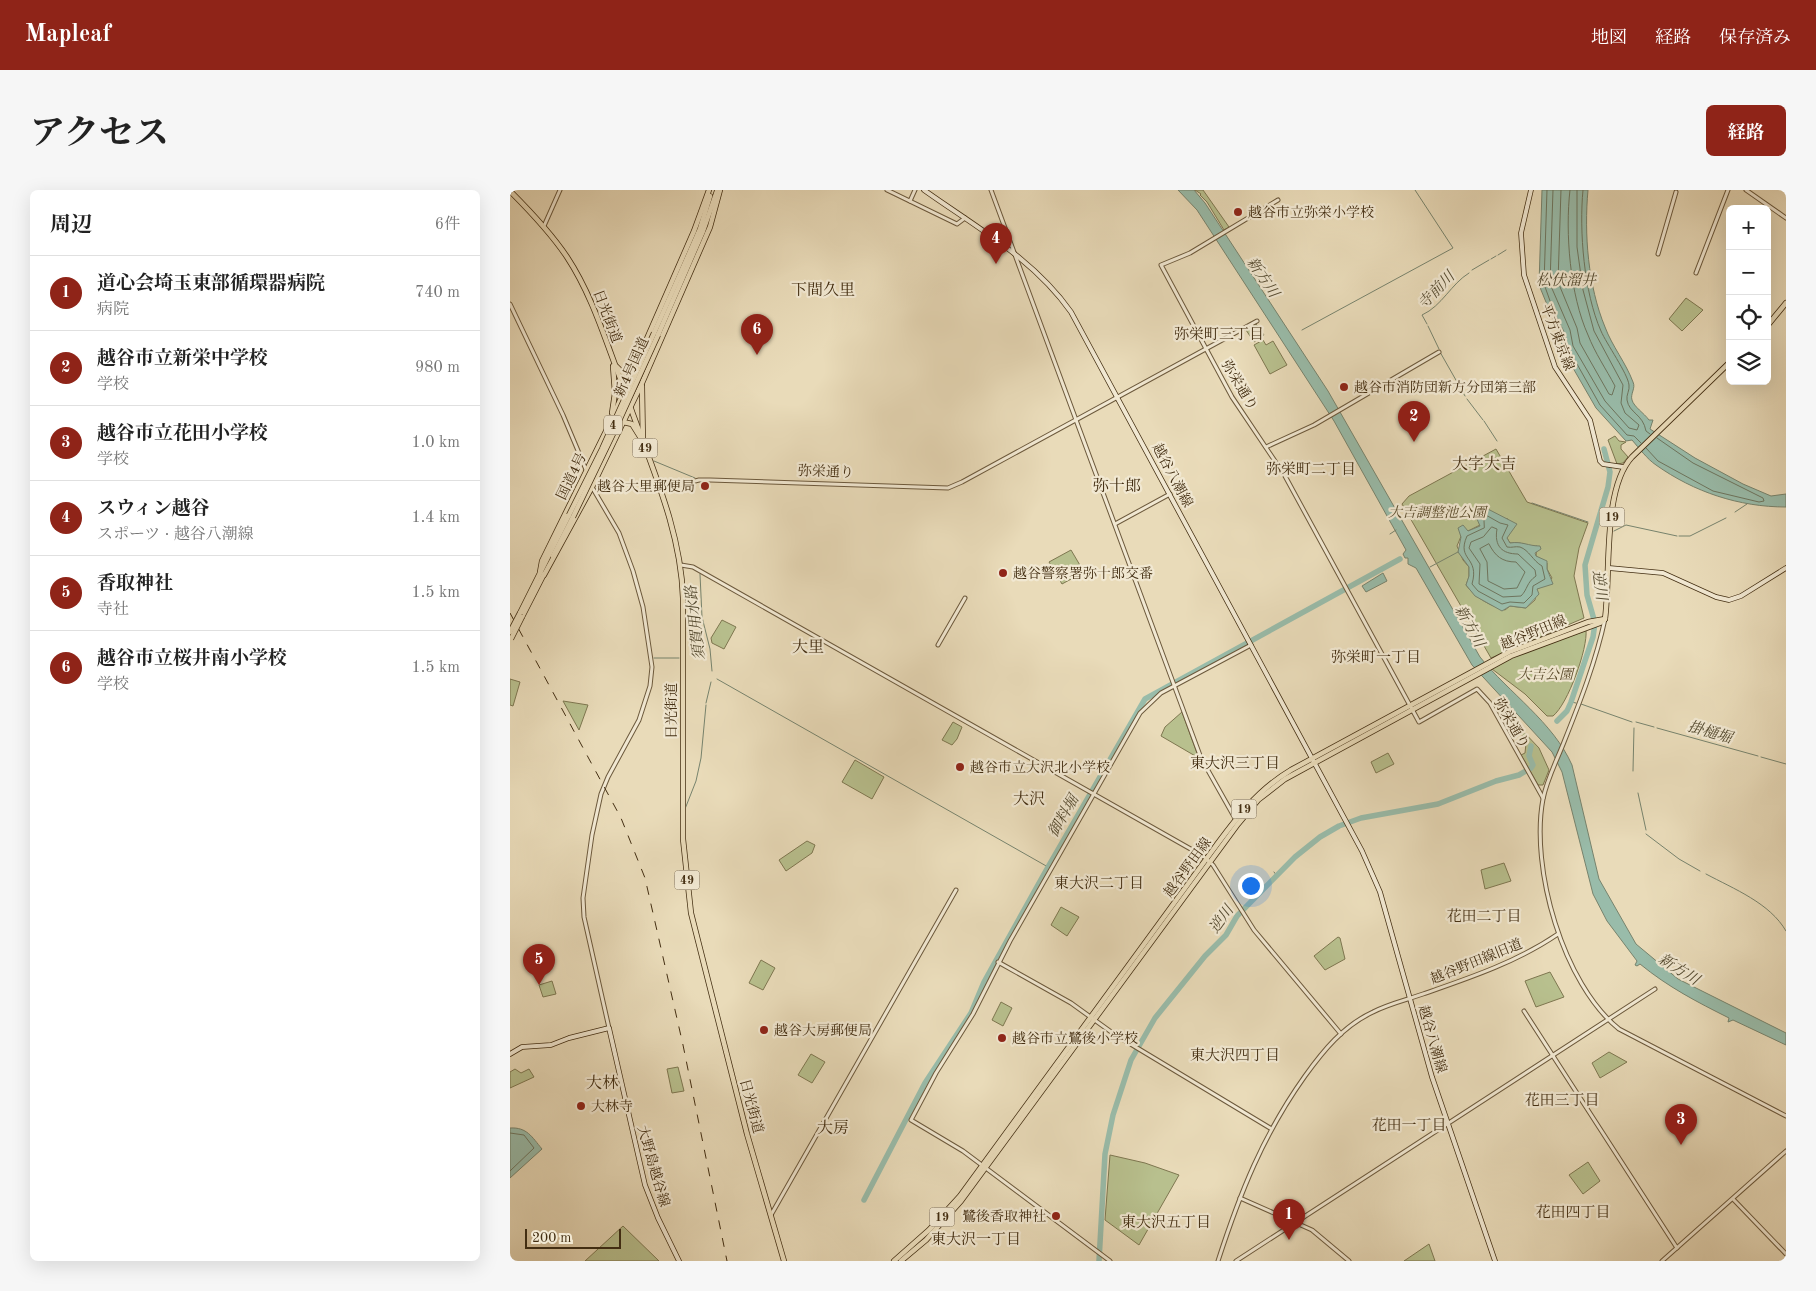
<!DOCTYPE html>
<html lang="ja">
<meta charset="utf-8">
<style>
:root{--surface:#fff;--page:#f6f6f6;--text:#222;--muted:#767676;--line:#e0e0e0;--accent:#8f2418}
body{margin:0;font-family:"Old Standard TT","Noto Serif JP",serif;background:var(--page);color:var(--text)}
.controls{position:absolute;right:15px;top:15px;display:grid;overflow:hidden;border-radius:8px;box-shadow:0 5px 20px #0002}
.controls button{width:45px;height:45px;display:grid;place-items:center;padding:0;border:0;border-bottom:1px solid var(--line);background:var(--surface);color:var(--text);font:25px sans-serif}
.scale{position:absolute;left:15px;bottom:12px;width:96px;box-sizing:border-box;padding-left:5px;border:2px solid #432e12;border-top:0;font-size:14px;line-height:18px;white-space:nowrap;color:#432e12;-webkit-text-stroke:4px #f1e8d2;paint-order:stroke}
.you{position:absolute;left:740px;top:695px;width:18px;height:18px;margin:-12px;border:4px solid #fff;border-radius:50%;background:#1a73e8;box-shadow:0 0 0 8px #1a73e833}
.badge{display:grid;place-items:center;width:32px;height:32px;border-radius:50%;background:var(--accent);color:#fff;font-size:16px;font-weight:700}
.pin{position:absolute;translate:-50% -41px;filter:drop-shadow(0 1px 2px #0008)}
.pin::after{content:'';position:absolute;top:26px;width:18px;height:15px;background:inherit;clip-path:polygon(0 0,100% 0,50% 100%)}
.list{margin:0;padding:0;list-style:none}
h2{display:flex;justify-content:space-between;align-items:center;height:65px;margin:0;padding:0 20px;font-size:21px}
h2 small{font-size:16px;font-weight:400;color:var(--muted)}
.list li{display:grid;grid-template-columns:32px 1fr auto;gap:15px;align-items:center;box-sizing:border-box;height:75px;padding:0 20px;border-top:1px solid var(--line)}
.list b{display:block;font-size:19px;white-space:nowrap}
.list p{margin:0;font-size:16px;white-space:nowrap;color:var(--muted)}
.list em{font-size:16px;font-style:normal;color:var(--muted)}
.icon{flex:none;width:28px;height:28px;fill:none;stroke:currentColor;stroke-width:2;stroke-linecap:round;stroke-linejoin:round}
.map{position:relative;flex:none;width:1276px;height:1071px;overflow:hidden;border-radius:8px}
header{display:flex;align-items:center;gap:30px;box-sizing:border-box;height:70px;padding:0 25px;background:var(--accent);color:#fff}
header strong{font-size:24px}
nav{display:flex;gap:28px;margin-inline-start:auto;font-size:18px}
.intro{display:flex;align-items:center;justify-content:space-between;box-sizing:border-box;height:120px;padding:0 30px}
h1{margin:0;font-size:35px}
.button{padding:12px 22px;border-radius:8px;background:var(--accent);color:#fff;font-size:18px;font-weight:700}
main{display:flex;gap:30px;padding:0 30px}
aside{flex:1;background:var(--surface);border-radius:8px;box-shadow:0 5px 20px #0002}
.map>svg:first-child{display:block}
</style>
<header>
<strong>Mapleaf</strong>
<nav><a>地図</a><a>経路</a><a>保存済み</a></nav>
</header>
<div class="intro"><h1>アクセス</h1><a class="button">経路</a></div>
<main>
<aside>
<h2>周辺<small>6件</small></h2>
<ul class="list">
<li><span class="badge">1</span><div><b>道心会埼玉東部循環器病院</b><p>病院</p></div><em>740 m</em></li>
<li><span class="badge">2</span><div><b>越谷市立新栄中学校</b><p>学校</p></div><em>980 m</em></li>
<li><span class="badge">3</span><div><b>越谷市立花田小学校</b><p>学校</p></div><em>1.0 km</em></li>
<li><span class="badge">4</span><div><b>スウィン越谷</b><p>スポーツ · 越谷八潮線</p></div><em>1.4 km</em></li>
<li><span class="badge">5</span><div><b>香取神社</b><p>寺社</p></div><em>1.5 km</em></li>
<li><span class="badge">6</span><div><b>越谷市立桜井南小学校</b><p>学校</p></div><em>1.5 km</em></li>
</ul>
</aside>
<div class="map">
<svg width="1276" height="1071" viewBox="0 0 1276 1071">
<rect width="100%" height="100%" fill="#e9dbb9"/>
<filter id="stains"><feTurbulence type="fractalNoise" baseFrequency=".004" numOctaves="4"/><feColorMatrix values="0 0 0 0 .2 0 0 0 0 .09 0 0 0 0 .02 0 0 0 .5 -.17"/></filter>
<radialGradient id="worn" r=".72"><stop offset=".6" stop-color="#630" stop-opacity="0"/><stop offset="1" stop-color="#630" stop-opacity=".3"/></radialGradient>
<g fill="#b8c08e" stroke="#7e7750" fill-rule="evenodd">
<polygon points="685,0 693,0 719,37 714,40 697,12 690,5 691,4"/>
<polygon points="1176,108 1193,120 1172,141 1159,129"/>
<polygon points="746,134 754,145 744,152 736,140"/>
<polygon points="753,150 756,155 763,151 777,175 760,184 744,155"/>
<polygon points="1105,246 1109,251 1116,252 1111,255 1111,259 1118,267 1113,273 1107,274 1098,250"/>
<path d="M986,259l31,53 61,21 -9,25 -5,28 10,42 -93,40 -89,-154 7,-8zM972,317l20,11 6,1 -1,19 3,5c11,-2 17,4 27,3l-1,10 11,7v6l5,9 -6,7 -9,4 -2,11 -9,8 -16,-2 -5,4c-13,-3 -31,-13 -39,-25l3,-8v-10l-6,-7 -6,-14 7,-17 4,2 12,-6 -3,-17z"/>
<polygon points="561,360 574,382 552,394 539,372"/>
<polygon points="212,430 226,437 214,459 202,453 201,448"/>
<path d="M1076,440c2,18 -18,74 -33,86h-6l-22,-22 -33,-25 20,-12z"/>
<polygon points="0,489 10,492 3,516 0,515"/>
<polygon points="53,511 78,515 69,540"/>
<polygon points="672,522 688,566 687,567 651,546 655,537"/>
<polygon points="443,532 452,537 447,549 442,555 432,550"/>
<polygon points="1010,538 1029,558 1039,580 1033,595 1028,595 1011,565 1015,563 1016,553 1009,539"/>
<polygon points="878,563 884,574 866,583 861,572"/>
<polygon points="345,570 374,587 362,609 332,592"/>
<polygon points="297,651 305,655 302,663 276,681 269,670"/>
<polygon points="994,673 1001,691 975,699 971,680"/>
<polygon points="551,717 569,727 557,746 541,735"/>
<polygon points="828,747 830,748 835,769 815,780 804,766"/>
<polygon points="251,770 265,778 253,800 239,793"/>
<polygon points="1040,782 1054,807 1026,817 1015,791"/>
<polygon points="42,791 46,804 33,807 29,795"/>
<polygon points="491,812 502,818 493,836 482,830"/>
<polygon points="1099,862 1117,872 1090,888 1082,873"/>
<polygon points="301,864 315,872 302,893 288,885"/>
<polygon points="168,877 174,901 162,903 157,879"/>
<polygon points="5,879 11,883 19,879 24,887 0,898 0,882"/>
<polygon points="600,965 635,973 669,985 629,1055 595,1030"/>
<polygon points="1078,972 1090,991 1073,1004 1059,985"/>
<polygon points="113,1036 149,1071 75,1071"/>
<polygon points="919,1054 925,1071 894,1071"/>
</g>
<g fill="#99bcaa" stroke="#77836d">
<path d="M668,0h16l11,13 123,188 152,266c29,36 73,65 92,108l27,114 37,65 42,35 108,54v12l-53,-25 -5,2 1,-4c-32,-16 -61,-31 -89,-54l-3,2 -2,-1 2,-4 -30,-40 -14,-27 -31,-122 -10,-20 -80,-87 -56,-97 -8,-4v-6h-3l-2,-4 3,-4 -72,-129 -137,-211z"/>
<path d="M1032,0h46c-4,44 0,96 17,137 7,19 21,36 28,55 3,6 -3,12 -1,18 2,7 12,13 17,20h4l-3,9 45,29 48,26 28,12 15,-2v13c-47,0 -92,-15 -130,-42 -9,-6 -17,-17 -24,-25l-6,1 -30,-33 -23,-40 -10,-18 -4,-16 -20,-49z"/>
<path d="M972,316l35,18 -10,14 3,5c12,-2 18,3 30,3l1,3 -6,4 1,3 11,5v8l6,15 -16,5 2,5 -13,14 -16,-2 -8,5 -27,-15 -9,-11 3,-9v-9l-11,-15 3,-15 -3,-9 5,-3 5,6 12,-5 -3,-7v-11z"/>
<polygon points="873,383 877,391 856,402 852,396"/>
<path d="M0,938c17,-1 22,9 32,21l-32,29z"/>
</g>
<g fill="none" stroke-linecap="round" stroke-linejoin="round">
<g stroke="#6e755e" stroke-width="1">
<polyline points="1037,0 1034,94 1044,122 1054,142 1058,158 1090,215 1117,245 1124,246 1131,253"/>
<polyline points="1043,0 1040,94 1060,140 1063,156 1095,211 1119,238 1127,240 1129,235 1115,223 1111,213 1113,195 1084,141 1073,100 1067,57 1067,0"/>
<path d="M1051,0l-3,92 19,46 3,15 29,51 3,1 3,-9c-9,-17 -20,-33 -27,-51 -18,-40 -23,-102 -18,-145"/>
<path d="M1073,0c-4,41 1,103 18,141 5,12 27,43 28,54 1,5 -3,10 -2,15 2,13 16,14 19,31l4,3"/>
<polyline points="1136,258 1148,271 1203,301 1249,312 1254,311 1253,308 1183,273 1147,248"/>
<path d="M974,324l16,9 8,2 -6,13 5,9c5,1 8,-1 13,0 9,3 13,14 22,19l3,13 -12,7 -1,9 -8,8 -14,-1 -8,2 -24,-13 -6,-7c8,-28 -16,-23 -5,-48l17,-8z"/>
<path d="M982,337l5,2c-3,17 5,25 21,25l17,16 1,6c-10,7 -8,13 -15,20l-18,1 -24,-13 1,-20 -11,-16 2,-6 12,-5z"/>
<path d="M979,354c6,12 13,18 27,18l9,10 -8,16 -13,1 -16,-8 -1,-19 -7,-13z"/>
<polyline points="0,943 14,945 24,958 0,981"/>
</g>
<g stroke="#77836d" stroke-width="1">
<polyline points="988,65 996,60"/>
<polyline points="981,69 986,66"/>
<polyline points="962,80 979,70"/>
<path d="M917,134l-5,-9c20,-9 29,-31 47,-42"/>
<polyline points="918,136 929,159"/>
<polyline points="792,140 943,58 905,0"/>
<polyline points="930,162 955,206"/>
<polyline points="957,209 973,230"/>
<polyline points="974,231 987,251"/>
<polyline points="144,271 185,288"/>
<polyline points="1022,313 1078,332"/>
<polyline points="1225,322 1237,314"/>
<polyline points="1104,341 1116,335 1167,346"/>
<polyline points="880,344 886,340"/>
<polyline points="1169,346 1180,346 1216,328"/>
<polyline points="920,377 948,362"/>
<polyline points="190,384 192,427 200,459 202,481"/>
<polyline points="144,468 169,468"/>
<polyline points="207,489 538,677"/>
<polyline points="1061,512 1066,513"/>
<polyline points="196,513 201,492"/>
<polyline points="1071,514 1122,532"/>
<polyline points="1126,532 1144,537"/>
<polyline points="1147,538 1248,566"/>
<polyline points="1251,567 1276,574"/>
<polyline points="1123,581 1124,538"/>
<polyline points="1128,603 1136,640"/>
<polyline points="175,619 186,591 191,568 196,515"/>
<polyline points="1136,644 1169,669 1190,681"/>
<polyline points="764,682 767,686"/>
<path d="M1196,684c28,15 64,29 80,57"/>
</g>
<g stroke="#99bcaa" stroke-width="5.5">
<polyline points="1047,531 1057,521 1061,512 1083,447 1085,433 1077,405 1075,375 1098,297 1100,282 1094,259"/>
<polyline points="354,1010 415,893 461,823 474,792 538,677 635,509 890,369"/>
<polyline points="589,1071 595,964 603,925 621,870 645,828 695,766 716,745 727,726 785,667 810,647 829,636 851,628 928,614 986,591 1009,585 1021,578 1023,575 1019,566 1021,556"/>
</g>
<g stroke="#6c593c" stroke-width="5">
<g id="tertiary">
<polyline points="377,0 447,34 455,28"/>
<polyline points="481,0 691,568 726,630"/>
<polyline points="1236,0 1276,28"/>
<polyline points="768,10 680,63 651,75 722,207 775,286 909,532 967,499 980,513 1033,608"/>
<polyline points="400,11 405,0"/>
<polyline points="34,36 50,0"/>
<polyline points="1148,64 1166,2"/>
<polyline points="1186,83 1218,0"/>
<polyline points="0,114 53,225 77,282"/>
<polyline points="756,257 804,235 929,162"/>
<polyline points="82,297 109,343 123,381 133,417 142,477 140,496 129,530 98,587 91,604 82,645 73,708 74,727 99,838"/>
<polyline points="150,300 189,290 200,290 438,298 452,292 747,131"/>
<polyline points="605,334 660,304"/>
<polyline points="171,375 183,377 693,666 703,675 744,740 831,844"/>
<path d="M1095,429c-9,42 -25,83 -41,123 -7,18 -17,37 -21,57 -13,69 20,185 76,230l167,87"/>
<polyline points="428,455 455,408"/>
<polyline points="488,772 561,813 604,844 760,938"/>
<polyline points="1014,821 1167,1058"/>
<polyline points="730,1008 802,1040 839,1071"/>
<polyline points="1223,1009 1276,1064"/>
<polyline points="261,1025 446,700"/>
<polyline points="600,1071 453,961 401,930 426,883 463,824 500,751 630,523 651,503 741,455"/>
<path d="M708,1071c22,-68 45,-126 87,-185 18,-25 38,-50 68,-64 15,-8 33,-12 50,-18 46,-16 94,-32 135,-60"/>
<polyline points="726,1071 1145,799"/>
<polyline points="1152,1071 1276,961"/>
</g>
</g>
<g stroke="#432e12" stroke-width="5.5">
<g id="secondary">
<path d="M414,0c52,37 110,69 147,122l291,539 18,41 52,185 63,184"/>
<polyline points="1021,0 1011,43 1014,85 1045,177 1080,230 1090,271 1093,274 1113,277"/>
<polyline points="1099,378 1153,383 1206,407 1219,410 1231,406 1276,378"/>
<polyline points="0,864 12,857 41,855 59,848 99,838 135,995 148,1028 169,1071"/>
</g>
</g>
<g stroke="#432e12" stroke-width="6">
<g id="primary">
<polyline points="1257,136 1276,113"/>
<path d="M120,216c22,62 51,125 53,192v241l8,74 56,221 37,127"/>
<path d="M384,1071l35,-31 31,-34 247,-338c25,-34 47,-66 84,-88l218,-118 79,-30 17,-3"/>
<path d="M391,1071l25,-21 35,-39 277,-377 20,-24 27,-21 226,-123 89,-33 5,-4c6,-44 -3,-130 27,-162l98,-95"/>
</g>
</g>
<g stroke="#432e12" stroke-width="6">
<g id="trunk">
<path d="M0,1c21,21 41,42 57,66 27,41 40,89 58,134"/>
<polyline points="144,143 190,39 200,6"/>
<polyline points="148,145 193,41 207,1"/>
<polyline points="107,177 113,183 119,183 122,179"/>
<polyline points="132,196 133,255"/>
<polyline points="102,223 105,203 103,176"/>
<polyline points="113,232 122,234 132,250"/>
<polyline points="43,366 63,327"/>
<polyline points="30,382 32,371 101,231 184,41 199,0"/>
<polyline points="34,385 82,297 132,193 200,37 210,0"/>
<polyline points="10,423 59,325"/>
<polyline points="12,427 34,384"/>
</g>
</g>
<use href="#tertiary" stroke="#f1e8d2" stroke-width="3"/>
<use href="#secondary" stroke="#f1e8d2" stroke-width="4"/>
<use href="#primary" stroke="#e9dbb9" stroke-width="4.5"/>
<use href="#trunk" stroke="#e9dbb9" stroke-width="4.5"/>
<polyline stroke="#432e12" stroke-width="1" stroke-dasharray="9 9" stroke-linecap="butt" points="0,423 111,628 135,688 173,855 217,1071"/>
<g stroke="#432e12" stroke-width="6" stroke-linecap="butt">
<g id="trunk-bridge">
<polyline points="59,325 92,259 144,143"/>
<polyline points="63,327 103,244 148,145"/>
<polyline points="0,442 10,423"/>
<polyline points="1,449 12,427"/>
</g>
</g>
<use href="#trunk-bridge" stroke="#e9dbb9" stroke-width="4.5"/>
</g>
<g fill="#8f2418" stroke="#f1e8d2" stroke-width="2">
<circle cx="728" cy="22" r="5"/>
<circle cx="834" cy="197" r="5"/>
<circle cx="195" cy="296" r="5"/>
<circle cx="493" cy="383" r="5"/>
<circle cx="450" cy="577" r="5"/>
<circle cx="254" cy="840" r="5"/>
<circle cx="492" cy="848" r="5"/>
<circle cx="71" cy="916" r="5"/>
<circle cx="546" cy="1026" r="5"/>
</g>
<g text-anchor="middle" stroke-width="4.5" stroke-linejoin="round" paint-order="stroke">
<g fill="#f1e8d2" stroke="#77664c" stroke-width="1">
<rect x="94" y="225.5" width="18" height="19" rx="4"/>
<rect x="122.5" y="248.5" width="25" height="19" rx="4"/>
<rect x="1089.5" y="317.5" width="25" height="19" rx="4"/>
<rect x="721.5" y="609.5" width="25" height="19" rx="4"/>
<rect x="164.5" y="680.5" width="25" height="19" rx="4"/>
<rect x="419.5" y="1017.5" width="25" height="19" rx="4"/>
</g>
<g font-size="12" font-weight="bold" fill="#432e12">
<text x="103" y="239">4</text>
<text x="135" y="262">49</text>
<text x="1102" y="331">19</text>
<text x="734" y="623">19</text>
<text x="177" y="694">49</text>
<text x="432" y="1031">19</text>
</g>
<g font-size="14" fill="#432e12" stroke="#f1e8d2" text-anchor="start">
<text x="738" y="27">越谷市立弥栄小学校</text>
<text x="844" y="202">越谷市消防団新方分団第三部</text>
<text x="185" y="301" text-anchor="end">越谷大里郵便局</text>
<text x="503" y="388">越谷警察署弥十郎交番</text>
<text x="460" y="582">越谷市立大沢北小学校</text>
<text x="264" y="845">越谷大房郵便局</text>
<text x="502" y="853">越谷市立鷺後小学校</text>
<text x="81" y="921">大林寺</text>
<text x="536" y="1031" text-anchor="end">鷺後香取神社</text>
</g>
<g font-size="14" fill="#432e12" stroke="#f1e8d2">
<text transform="translate(98 126) rotate(69)" y="5">日光街道</text>
<text transform="translate(1048 147) rotate(69)" y="5">平方東京線</text>
<text transform="translate(121 177) rotate(-66)" y="5">新4号国道</text>
<text transform="translate(730 195) rotate(59)" y="5">弥栄通り</text>
<text transform="translate(316 281) rotate(2)" y="5">弥栄通り</text>
<text transform="translate(663 285) rotate(62)" y="5">越谷八潮線</text>
<text transform="translate(61 286) rotate(-64)" y="5">国道4号</text>
<text transform="translate(1023 442) rotate(-22)" y="5">越谷野田線</text>
<text transform="translate(161 521) rotate(-90)" y="5">日光街道</text>
<text transform="translate(1002 533) rotate(60)" y="5">弥栄通り</text>
<text transform="translate(677 677) rotate(-54)" y="5">越谷野田線</text>
<text transform="translate(966 771) rotate(-22)" y="5">越谷野田線旧道</text>
<text transform="translate(923 849) rotate(74)" y="5">越谷八潮線</text>
<text transform="translate(242 916) rotate(75)" y="5">日光街道</text>
<text transform="translate(144 976) rotate(74)" y="5">大野島越谷線</text>
</g>
<g font-size="14" font-style="italic" fill="#5a4b2b" stroke="#f1e8d2">
<text x="927" y="327">大吉調整池公園</text>
<text x="1035" y="489">大吉公園</text>
</g>
<g font-size="15" font-style="italic" fill="#544a30" stroke="#f1e8d2">
<text transform="translate(753 87) rotate(56)" y="5">新方川</text>
<text x="1056" y="95">松伏溜井</text>
<text transform="translate(926 100) rotate(-46)" y="5">寺前川</text>
<text transform="translate(1090 395) rotate(82)" y="5">逆川</text>
<text transform="translate(185 433) rotate(-97)" y="5">須賀用水路</text>
<text transform="translate(960 436) rotate(61)" y="5">新方川</text>
<text transform="translate(1200 542) rotate(16)" y="5">掛樋堀</text>
<text transform="translate(553 626) rotate(-60)" y="5">御料堀</text>
<text transform="translate(711 729) rotate(-54)" y="5">逆川</text>
<text transform="translate(1169 779) rotate(32)" y="5">新方川</text>
</g>
<g font-size="15" fill="#432e12" stroke="#f1e8d2">
<text x="709" y="149">弥栄町三丁目</text>
<text x="801" y="284">弥栄町二丁目</text>
<text x="866" y="472">弥栄町一丁目</text>
<text x="725" y="578">東大沢三丁目</text>
<text x="589" y="698">東大沢二丁目</text>
<text x="974" y="731">花田二丁目</text>
<text x="725" y="870">東大沢四丁目</text>
<text x="1052" y="915">花田三丁目</text>
<text x="899" y="940">花田一丁目</text>
<text x="1063" y="1027">花田四丁目</text>
<text x="656" y="1037">東大沢五丁目</text>
<text x="466" y="1054">東大沢一丁目</text>
</g>
<g font-size="16" fill="#432e12" stroke="#f1e8d2">
<text x="313" y="105">下間久里</text>
<text x="974" y="279">大字大吉</text>
<text x="607" y="301">弥十郎</text>
<text x="298" y="462">大里</text>
<text x="519" y="614">大沢</text>
<text x="92" y="898">大林</text>
<text x="323" y="943">大房</text>
</g>
</g>
<rect width="100%" height="100%" filter="url(#stains)"/>
<rect width="100%" height="100%" fill="url(#worn)"/>
</svg>
<div class="controls">
<button>+</button>
<button>−</button>
<button><svg class="icon" aria-label="locate" viewBox="0 0 24 24"><circle cx="12" cy="12" r="6"/><path d="M12 2v4M12 18v4M2 12h4M18 12h4"/></svg></button>
<button><svg class="icon" aria-label="layers" viewBox="0 0 24 24"><path d="M12 4l9 5-9 5-9-5zM3 14l9 5 9-5"/></svg></button>
</div>
<div class="scale">200 m</div>
<div class="you"></div>
<div class="pin badge" style="left:779px;top:1050px">1</div>
<div class="pin badge" style="left:904px;top:252px">2</div>
<div class="pin badge" style="left:1171px;top:955px">3</div>
<div class="pin badge" style="left:486px;top:74px">4</div>
<div class="pin badge" style="left:29px;top:795px">5</div>
<div class="pin badge" style="left:247px;top:165px">6</div>
</div>
</main>
